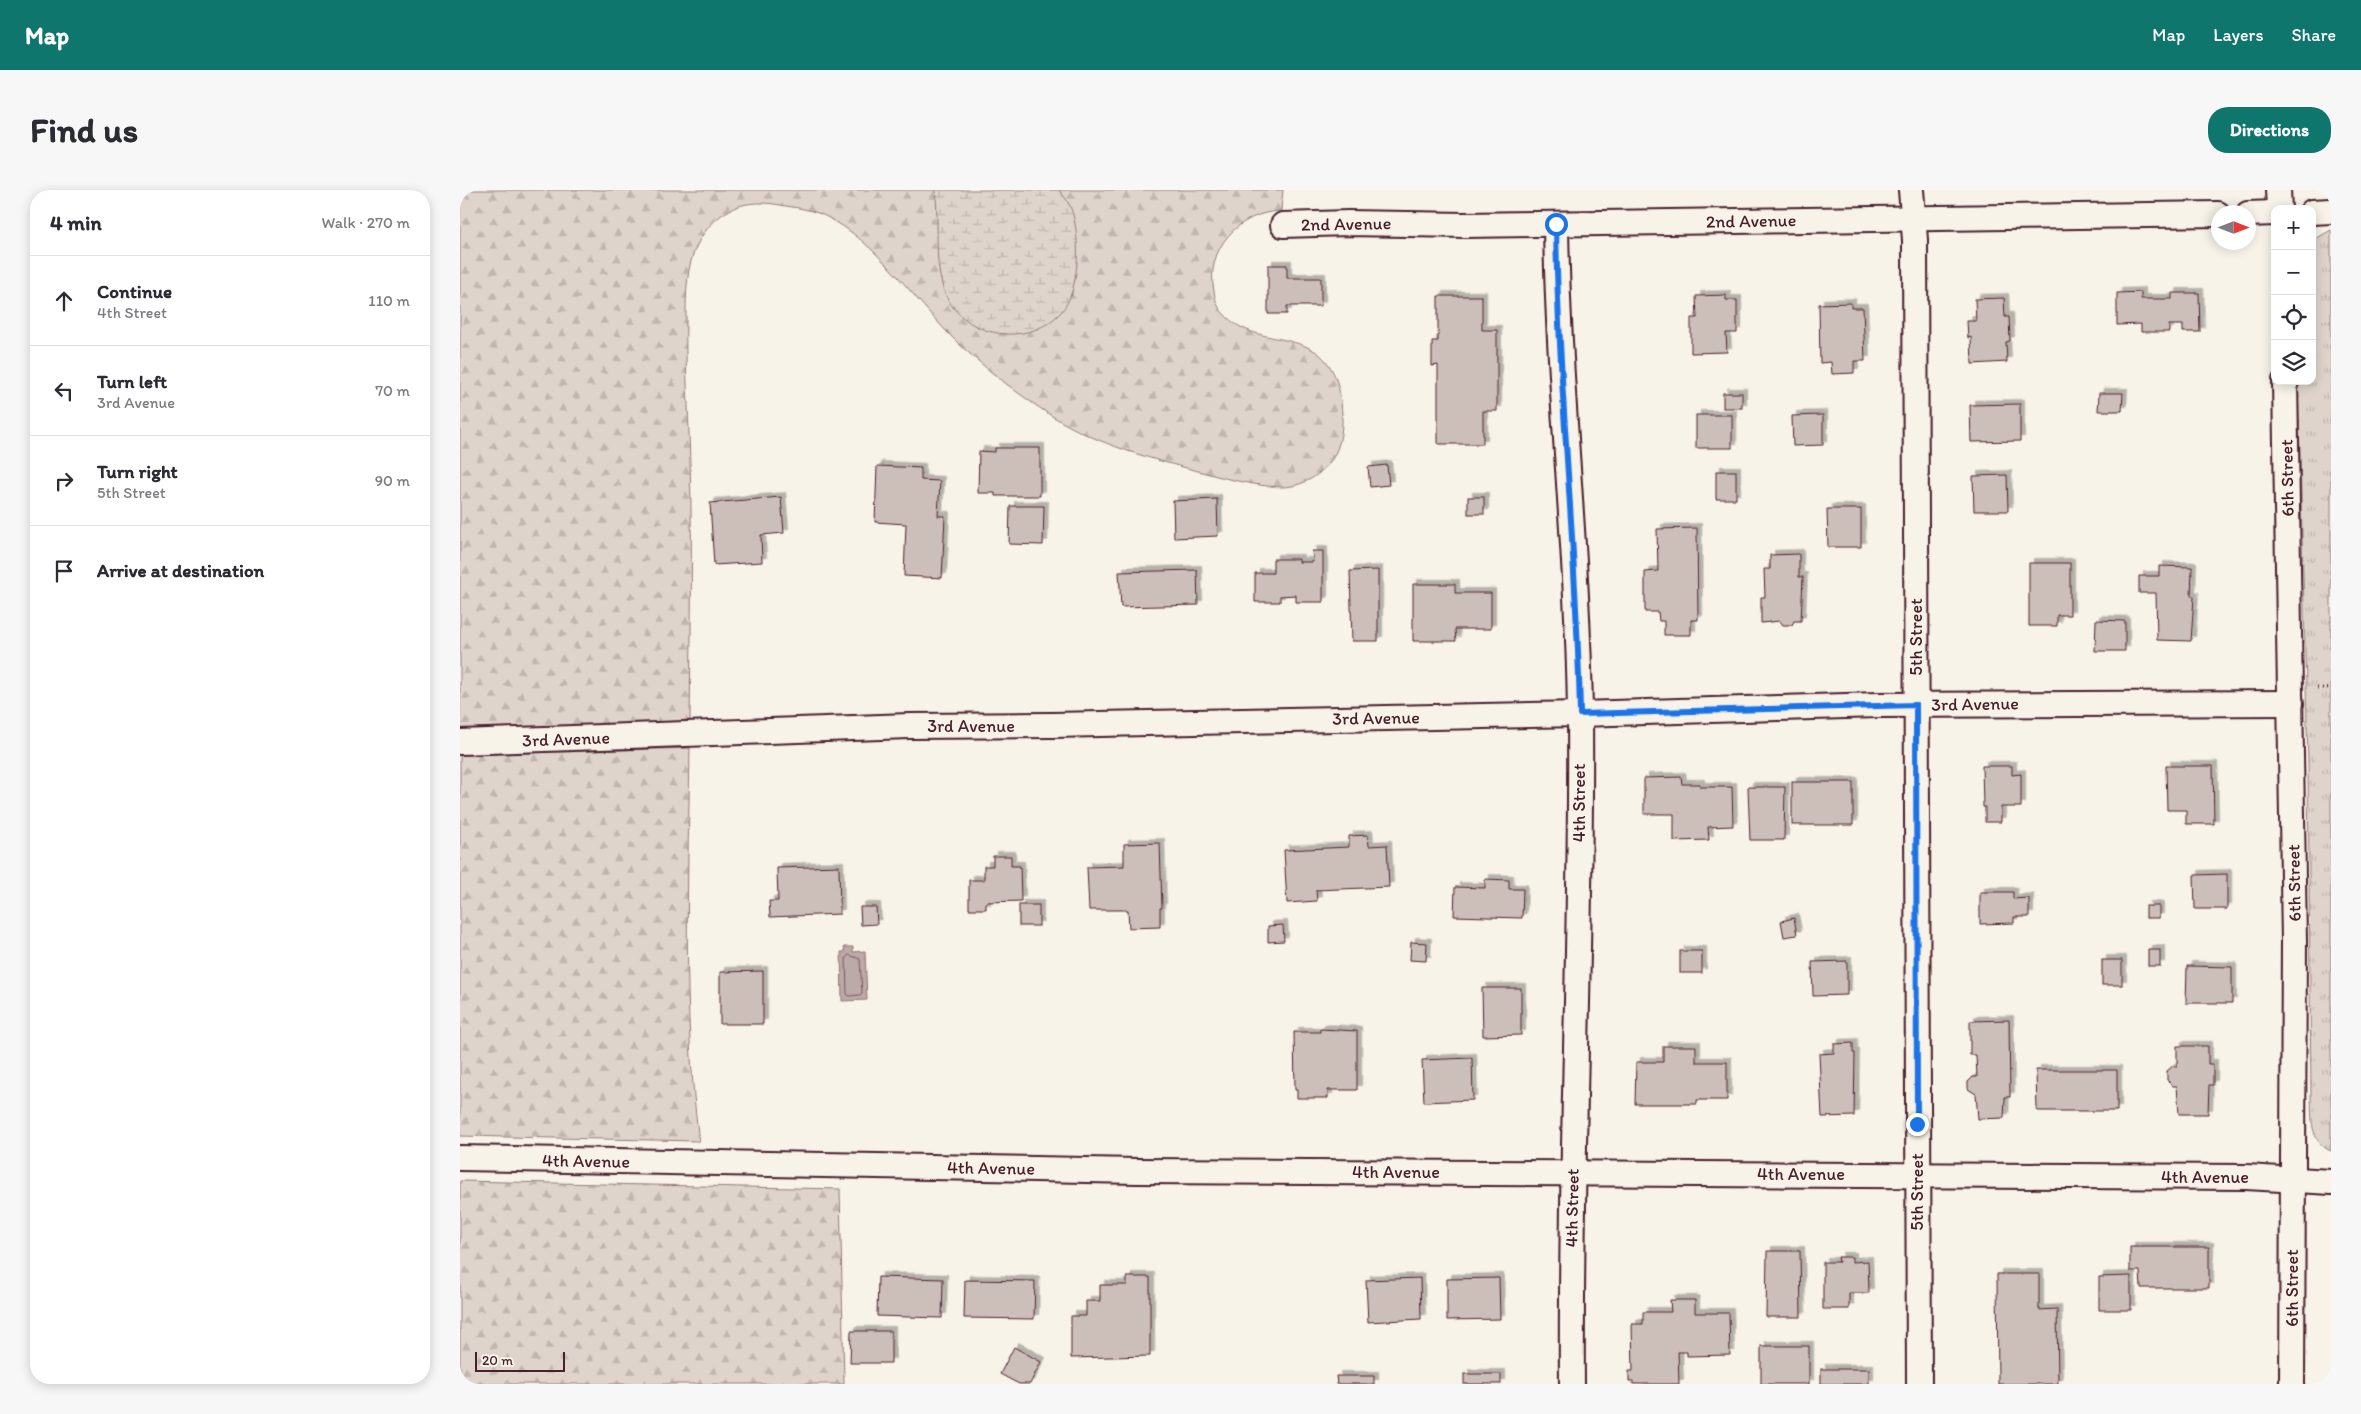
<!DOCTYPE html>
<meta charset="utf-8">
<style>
:root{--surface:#fff;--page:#f7f7f7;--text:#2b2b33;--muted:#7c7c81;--line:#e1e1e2;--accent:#0f766e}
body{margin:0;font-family:Itim,sans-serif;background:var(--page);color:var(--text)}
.controls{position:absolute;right:15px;top:15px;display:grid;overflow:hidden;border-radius:10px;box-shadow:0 2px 12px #0003}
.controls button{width:45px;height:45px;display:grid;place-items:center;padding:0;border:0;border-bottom:1px solid var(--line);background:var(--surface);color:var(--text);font:25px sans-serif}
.compass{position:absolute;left:1751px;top:15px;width:45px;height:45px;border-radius:50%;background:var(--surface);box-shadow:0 2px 12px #0003;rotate:90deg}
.scale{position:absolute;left:15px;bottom:12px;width:90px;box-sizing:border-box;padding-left:5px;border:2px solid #4a1f2b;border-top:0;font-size:14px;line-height:18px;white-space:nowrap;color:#4a1f2b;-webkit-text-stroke:4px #f7f3e8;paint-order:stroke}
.stop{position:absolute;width:15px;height:15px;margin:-11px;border:4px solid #1a73e8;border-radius:50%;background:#fff}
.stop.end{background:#1a73e8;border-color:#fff;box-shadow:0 1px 5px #0008}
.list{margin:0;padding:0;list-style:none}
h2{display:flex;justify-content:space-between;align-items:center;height:65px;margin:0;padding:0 20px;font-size:21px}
h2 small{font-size:16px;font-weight:400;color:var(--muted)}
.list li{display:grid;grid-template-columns:32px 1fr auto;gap:15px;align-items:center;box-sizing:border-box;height:90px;padding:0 20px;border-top:1px solid var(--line)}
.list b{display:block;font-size:19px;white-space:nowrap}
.list p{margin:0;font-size:16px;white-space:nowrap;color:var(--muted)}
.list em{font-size:16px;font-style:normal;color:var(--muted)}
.icon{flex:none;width:28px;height:28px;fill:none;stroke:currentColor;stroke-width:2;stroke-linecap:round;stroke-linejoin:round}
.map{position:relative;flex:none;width:1871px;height:1194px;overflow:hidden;border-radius:20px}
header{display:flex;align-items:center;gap:30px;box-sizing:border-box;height:70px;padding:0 25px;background:var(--accent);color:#fff}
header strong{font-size:24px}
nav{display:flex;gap:28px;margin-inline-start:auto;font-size:18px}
.intro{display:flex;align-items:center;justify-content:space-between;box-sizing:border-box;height:120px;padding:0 30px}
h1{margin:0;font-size:35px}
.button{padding:12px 22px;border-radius:20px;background:var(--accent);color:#fff;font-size:18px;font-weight:700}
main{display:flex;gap:30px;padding:0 30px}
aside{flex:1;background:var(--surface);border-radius:20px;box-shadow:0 2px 12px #0003}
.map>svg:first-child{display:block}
</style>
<header>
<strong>Map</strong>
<nav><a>Map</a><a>Layers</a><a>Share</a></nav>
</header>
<div class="intro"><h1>Find us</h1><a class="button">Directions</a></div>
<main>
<aside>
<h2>4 min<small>Walk · 270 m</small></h2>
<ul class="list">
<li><svg class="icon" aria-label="ahead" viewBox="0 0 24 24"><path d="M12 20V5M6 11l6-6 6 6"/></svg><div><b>Continue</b><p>4th Street</p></div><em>110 m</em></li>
<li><svg class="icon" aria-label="left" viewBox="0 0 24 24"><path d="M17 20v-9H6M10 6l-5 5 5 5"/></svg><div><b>Turn left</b><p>3rd Avenue</p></div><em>70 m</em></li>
<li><svg class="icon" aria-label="right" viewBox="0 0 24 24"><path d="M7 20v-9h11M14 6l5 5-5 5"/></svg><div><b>Turn right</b><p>5th Street</p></div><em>90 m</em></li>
<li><svg class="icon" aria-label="arrive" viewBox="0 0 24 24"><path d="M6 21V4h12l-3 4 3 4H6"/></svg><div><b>Arrive at destination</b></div></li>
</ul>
</aside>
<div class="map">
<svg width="1871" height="1194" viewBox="0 0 1871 1194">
<defs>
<pattern id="forest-firs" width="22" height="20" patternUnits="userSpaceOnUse" patternTransform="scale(1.25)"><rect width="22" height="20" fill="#ded4cc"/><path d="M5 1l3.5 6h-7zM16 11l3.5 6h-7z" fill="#c0b6af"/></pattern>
<pattern id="wetland-marsh" width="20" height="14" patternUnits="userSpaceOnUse" patternTransform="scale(1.25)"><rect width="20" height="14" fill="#ded4cc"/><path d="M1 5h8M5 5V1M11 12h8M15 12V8" fill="none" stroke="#c0b6af"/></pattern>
<pattern id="park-tufts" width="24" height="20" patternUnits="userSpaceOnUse" patternTransform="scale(1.25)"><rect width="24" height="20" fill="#ded4cc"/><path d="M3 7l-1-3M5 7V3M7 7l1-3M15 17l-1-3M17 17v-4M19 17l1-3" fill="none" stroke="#c0b6af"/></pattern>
<filter id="shadow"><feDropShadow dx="4.5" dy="-4.5" stdDeviation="0" flood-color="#0004"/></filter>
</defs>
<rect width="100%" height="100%" fill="#f7f3e8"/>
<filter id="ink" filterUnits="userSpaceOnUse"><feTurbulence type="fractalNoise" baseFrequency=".02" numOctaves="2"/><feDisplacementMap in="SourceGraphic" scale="10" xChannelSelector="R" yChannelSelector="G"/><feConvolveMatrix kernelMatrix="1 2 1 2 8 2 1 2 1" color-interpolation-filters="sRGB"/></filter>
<g filter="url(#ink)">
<g fill="url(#forest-firs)" stroke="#947a7c">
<path d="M0,0h475l1,8 135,99c8,-37 9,-74 -12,-107h224l-2,21c-42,1 -76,38 -67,80 1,8 3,15 9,22 37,43 108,4 118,89 2,18 2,37 -7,54 -12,19 -31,31 -53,31 -26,-1 -54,-8 -79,-15 -51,-13 -104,-27 -150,-56 -33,-21 -65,-46 -94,-73 -41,-39 -82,-103 -133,-127 -12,-6 -26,-8 -39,-10 -16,-3 -31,-5 -47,0 -26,9 -43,33 -49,59 -4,18 -4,38 -4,56 -1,38 2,75 3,112 4,96 2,193 1,289l-230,7z"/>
<path d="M230,558c-2,129 -8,264 9,393l-239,-5v-381z"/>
<polygon points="0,991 380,999 384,1194 0,1194"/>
</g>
<path fill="url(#wetland-marsh)" stroke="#947a7c" d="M475,0h124c4,5 8,10 11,16 11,26 11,84 -9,106 -34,38 -102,25 -118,-24 -10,-31 -3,-66 -8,-98z"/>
<path fill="url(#park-tufts)" stroke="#947a7c" d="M1871,40v921c-22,-9 -19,-34 -20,-54l-3,-336 -10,-380h14v-140z"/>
<polygon fill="#bcaaa7" stroke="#8e7275" points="384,757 393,757 393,762 405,761 407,810 382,811 381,762 385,762"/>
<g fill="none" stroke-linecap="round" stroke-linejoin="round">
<polygon stroke="#78575d" stroke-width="1" points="389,765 400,769 402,803 400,805 389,806 387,804 386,768"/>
</g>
<g fill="#ccbfb9" stroke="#4a1f2b" filter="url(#shadow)">
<polygon points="808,75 827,75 827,88 861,88 861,116 827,116 827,124 808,124"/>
<polygon points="1681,102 1681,109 1712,109 1712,103 1739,103 1740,142 1723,142 1723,135 1709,135 1709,142 1681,142 1681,134 1657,135 1657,103"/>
<polygon points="1266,105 1266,110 1277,110 1277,143 1266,143 1267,162 1231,163 1231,128 1237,128 1236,106"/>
<polygon points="978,106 1022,106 1022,140 1037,140 1037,221 1023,221 1023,254 978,254 978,175 972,176 972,151 978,151"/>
<polygon points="1544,108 1545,127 1549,127 1550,151 1546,152 1547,172 1512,174 1511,147 1508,148 1507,131 1516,131 1515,109"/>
<polygon points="1391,113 1391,118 1403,118 1405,171 1394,171 1394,183 1372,184 1371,172 1360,173 1359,114"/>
<rect x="1263" y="203" width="19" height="15"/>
<polygon points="1639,203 1663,203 1662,221 1638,221"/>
<polygon points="1560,214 1560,251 1511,252 1510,215"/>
<rect x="1236" y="225" width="36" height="33"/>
<polygon points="1363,225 1363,255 1333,256 1332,226"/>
<polygon points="535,258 580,258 580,306 535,306 535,303 518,303 519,261 535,262"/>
<polygon points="927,275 929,295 910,297 908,277"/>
<polygon points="417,276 461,278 461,290 480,291 478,326 485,326 482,388 444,386 446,334 415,332"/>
<rect x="1256" y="281" width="20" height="28"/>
<polygon points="1547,285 1548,321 1514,321 1513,286"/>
<polygon points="321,307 324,343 301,345 302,372 254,375 250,313"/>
<rect x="1008" y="307" width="16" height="17"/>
<polygon points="757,309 758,346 714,348 713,311"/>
<polygon points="550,316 584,316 583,355 549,354"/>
<polygon points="1367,319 1401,319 1401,357 1368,357"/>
<polygon points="1237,338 1238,430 1231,430 1231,445 1204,445 1204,431 1199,431 1198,422 1185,422 1185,382 1198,381 1197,339"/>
<polygon points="852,361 863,361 863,412 836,412 836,405 820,406 820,412 795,412 795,383 813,383 813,369 839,369 839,372 853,372"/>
<polygon points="1339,364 1339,387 1343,387 1341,431 1334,431 1332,435 1323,435 1320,431 1301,433 1301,407 1305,407 1304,379 1310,379 1310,365"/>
<polygon points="1569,373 1610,373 1610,425 1597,425 1597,436 1569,436"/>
<polygon points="1699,376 1732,377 1731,406 1734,407 1731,451 1697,450 1696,403 1679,403 1679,386 1699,386"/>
<polygon points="737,380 738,415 661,417 659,382"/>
<polygon points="918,380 918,451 892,451 890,381"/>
<polygon points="953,394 995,394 995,403 1031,403 1031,439 995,439 996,451 953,451"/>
<polygon points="1636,430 1665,431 1665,461 1635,461"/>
<polygon points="1522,576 1552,576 1552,585 1561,584 1561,617 1541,617 1541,632 1525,632 1525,617 1523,617"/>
<polygon points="1706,576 1753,576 1754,634 1726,634 1726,620 1707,620"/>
<polygon points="1221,587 1222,594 1240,594 1240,597 1272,597 1273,636 1248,637 1249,650 1214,651 1214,624 1184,624 1184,588"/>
<rect x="1332" y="592" width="61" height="43"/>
<polygon points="1288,597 1325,597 1324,650 1290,650"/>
<polygon points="908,645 909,656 927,655 929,697 856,700 857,711 827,713 824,660 889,657 889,646"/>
<polygon points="700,653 702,718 700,718 700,737 669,738 668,720 629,720 627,677 664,676 664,654"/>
<polygon points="533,666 551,666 551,676 560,676 561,711 526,712 526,719 509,719 509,690 524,690 524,676 533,676"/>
<polygon points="379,676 380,724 310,727 309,711 318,711 317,678"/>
<polygon points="1767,684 1767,719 1735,719 1734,685"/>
<polygon points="1025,689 1049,690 1049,699 1063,699 1062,728 994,726 995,697 1025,698"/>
<polygon points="1520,702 1553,702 1553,709 1569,708 1569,727 1554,727 1554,733 1520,734"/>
<rect x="559" y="715" width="20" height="21"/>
<rect x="1686" y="716" width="13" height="12"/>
<polygon points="400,717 416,717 417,734 401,735"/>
<polygon points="1334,728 1337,745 1324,747 1321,731"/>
<polygon points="823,735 824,751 808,752 808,736"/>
<polygon points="951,752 967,753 966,771 950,770"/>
<rect x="1688" y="760" width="12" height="16"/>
<rect x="1220" y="761" width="22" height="22"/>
<rect x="1642" y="770" width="20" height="25"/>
<polygon points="1387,771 1387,805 1353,806 1352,772"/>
<polygon points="1727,776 1772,777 1772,813 1726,813"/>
<polygon points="303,781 303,834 260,834 260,782"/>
<polygon points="1022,798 1061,798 1061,845 1023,846"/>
<polygon points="1549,830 1550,907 1545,907 1544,928 1518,929 1516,904 1508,899 1508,892 1513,887 1517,887 1516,865 1510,865 1510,831"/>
<polygon points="860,839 897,841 897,900 868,900 868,908 837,908 837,900 835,900 834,842 860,842"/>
<polygon points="1393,853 1393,863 1395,863 1394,926 1362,927 1359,864 1374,863 1374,854"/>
<polygon points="1203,856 1236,856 1236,872 1267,872 1267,910 1237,910 1237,914 1175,914 1176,872 1203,872"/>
<polygon points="1717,856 1748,856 1748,874 1753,874 1753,895 1749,895 1748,924 1719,924 1717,896 1713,896 1707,890 1707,881 1713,876 1717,876"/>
<polygon points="1012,868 1013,910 964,912 962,870"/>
<polygon points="1576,880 1657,880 1657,921 1577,921"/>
<polygon points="1670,1057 1749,1057 1749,1098 1681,1098 1680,1081 1670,1081"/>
<polygon points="1307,1061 1340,1061 1341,1127 1306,1127"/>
<polygon points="1378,1067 1392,1067 1392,1072 1408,1071 1409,1103 1389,1103 1389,1119 1363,1119 1363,1072 1379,1072"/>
<polygon points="1537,1084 1579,1084 1579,1120 1597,1119 1598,1194 1538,1194"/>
<polygon points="1671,1086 1671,1120 1639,1120 1639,1087"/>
<polygon points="418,1087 483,1089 482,1128 417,1126"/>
<polygon points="667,1087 690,1087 690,1166 611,1168 611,1126 626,1126 626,1111 640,1111 640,1095 667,1095"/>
<polygon points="960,1088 961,1129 908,1132 906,1090"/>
<polygon points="1039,1088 1040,1129 987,1130 987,1089"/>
<polygon points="505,1090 575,1091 574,1129 504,1128"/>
<polygon points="1210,1110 1235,1110 1235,1123 1269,1123 1270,1165 1227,1166 1227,1162 1218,1162 1219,1194 1173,1194 1173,1191 1169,1191 1169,1181 1173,1181 1172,1134 1183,1134 1183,1122 1211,1122"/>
<polygon points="391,1141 431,1141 431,1173 390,1173"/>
<rect x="1301" y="1156" width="48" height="38"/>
<polygon points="554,1157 581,1172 570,1194 559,1194 540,1184"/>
<rect x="1361" y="1179" width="48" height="15"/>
<rect x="1004" y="1184" width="37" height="10"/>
<polygon points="876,1186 914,1186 914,1194 877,1194"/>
</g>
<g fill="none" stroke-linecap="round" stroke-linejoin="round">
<g stroke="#4a1f2b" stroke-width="28">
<g id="street">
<polyline points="1451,0 1455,50 1459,1194"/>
<polyline points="1818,0 1819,19"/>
<polyline points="1852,22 1871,21"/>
<polyline points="1788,24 1815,23"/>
<path d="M1096,34c2,163 22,326 24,489 2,224 -10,447 -8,671"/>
<polyline points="823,35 888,33 1005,35 1758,24"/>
<polyline points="1825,191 1834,751 1832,1194"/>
<polyline points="0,552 449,536 593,535 1120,524 1418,515 1831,513"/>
<polyline points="0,968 677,981 1786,987 1871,992"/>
</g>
</g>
<polyline stroke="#4a1f2b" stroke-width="3" stroke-dasharray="1 4" stroke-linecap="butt" points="1857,498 1871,498"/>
<use href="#street" stroke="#f7f3e8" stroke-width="24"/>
</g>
</g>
<g fill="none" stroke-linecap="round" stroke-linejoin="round" filter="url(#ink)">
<path stroke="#1a73e8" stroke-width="6" d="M1096,34c2,163 21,326 24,490l336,-9 1,419"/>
</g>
<g text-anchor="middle" stroke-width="5" stroke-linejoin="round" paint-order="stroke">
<g font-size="18" fill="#4a1f2b" stroke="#f7f3e8">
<text transform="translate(1291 31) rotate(-1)" y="6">2nd Avenue</text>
<text transform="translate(886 34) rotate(-1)" y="6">2nd Avenue</text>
<text transform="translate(1827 288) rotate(-91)" y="6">6th Street</text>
<text transform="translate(1456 447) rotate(-90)" y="6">5th Street</text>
<text transform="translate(1515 514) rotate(-1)" y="6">3rd Avenue</text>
<text transform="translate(916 528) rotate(-1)" y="6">3rd Avenue</text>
<text x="511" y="542">3rd Avenue</text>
<text transform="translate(106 549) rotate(-2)" y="6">3rd Avenue</text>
<text transform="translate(1119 613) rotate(-90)" y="6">4th Street</text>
<text transform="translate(1834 693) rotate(-91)" y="6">6th Street</text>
<text transform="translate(126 971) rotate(1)" y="6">4th Avenue</text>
<text transform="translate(531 978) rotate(1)" y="6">4th Avenue</text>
<text x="936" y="988">4th Avenue</text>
<text x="1341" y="990">4th Avenue</text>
<text x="1745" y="993">4th Avenue</text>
<text transform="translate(1457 1002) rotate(-90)" y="6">5th Street</text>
<text transform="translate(1112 1018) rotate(-89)" y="6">4th Street</text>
<text transform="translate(1832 1098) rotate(-90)" y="6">6th Street</text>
</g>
</g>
</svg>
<div class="controls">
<button>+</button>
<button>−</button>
<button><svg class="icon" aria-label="locate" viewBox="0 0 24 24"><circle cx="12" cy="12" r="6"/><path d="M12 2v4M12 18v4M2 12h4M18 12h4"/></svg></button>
<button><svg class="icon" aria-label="layers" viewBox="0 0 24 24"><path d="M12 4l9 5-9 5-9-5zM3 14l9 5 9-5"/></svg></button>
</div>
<svg class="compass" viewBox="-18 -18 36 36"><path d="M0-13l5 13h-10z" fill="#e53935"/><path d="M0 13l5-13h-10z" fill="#7c7c81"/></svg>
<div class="scale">20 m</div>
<div class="stop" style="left:1096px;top:34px"></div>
<div class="stop end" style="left:1457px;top:934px"></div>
</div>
</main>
